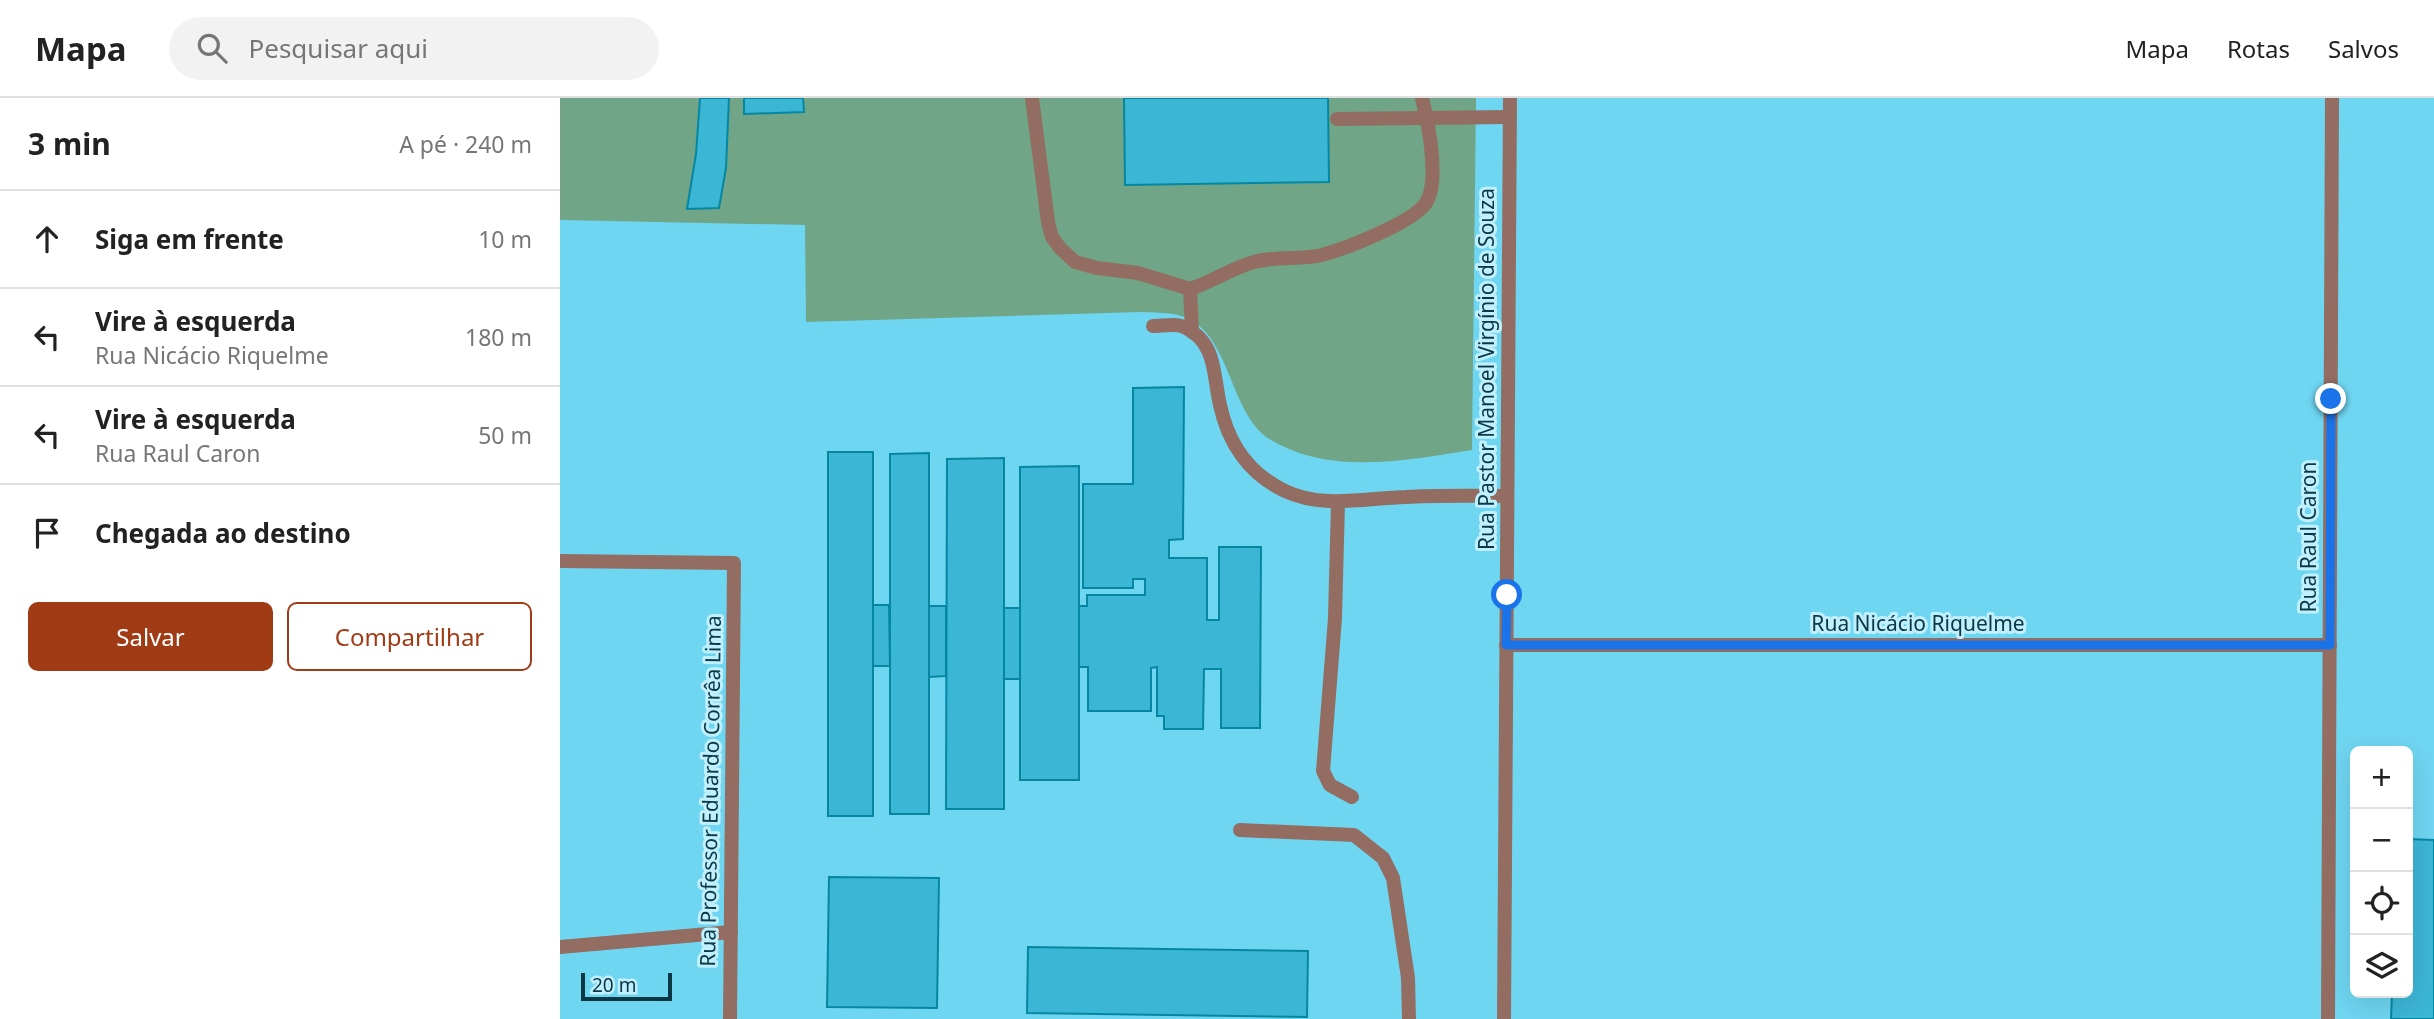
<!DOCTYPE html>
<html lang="pt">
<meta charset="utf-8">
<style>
:root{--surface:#fff;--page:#f2f2f2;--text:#222;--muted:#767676;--line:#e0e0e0;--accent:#a13b15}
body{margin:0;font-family:"Noto Sans",sans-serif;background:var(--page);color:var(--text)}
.controls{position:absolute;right:21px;bottom:21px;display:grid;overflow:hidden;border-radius:10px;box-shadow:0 7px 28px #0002}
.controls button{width:63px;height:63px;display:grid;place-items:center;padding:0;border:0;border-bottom:2px solid var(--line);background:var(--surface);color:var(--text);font:35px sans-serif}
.scale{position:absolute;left:21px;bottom:18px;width:91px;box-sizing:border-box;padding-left:7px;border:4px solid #0a3844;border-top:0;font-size:19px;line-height:24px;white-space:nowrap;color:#0a3844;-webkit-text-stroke:5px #c0effd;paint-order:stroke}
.stop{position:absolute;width:21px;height:21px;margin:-16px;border:5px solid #1a73e8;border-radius:50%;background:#fff}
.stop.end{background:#1a73e8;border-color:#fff;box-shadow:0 2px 7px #0008}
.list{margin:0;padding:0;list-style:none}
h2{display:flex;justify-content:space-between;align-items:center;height:91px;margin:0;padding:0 28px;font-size:30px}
h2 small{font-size:23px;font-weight:400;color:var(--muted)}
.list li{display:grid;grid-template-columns:46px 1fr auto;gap:21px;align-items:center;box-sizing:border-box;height:98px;padding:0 28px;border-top:2px solid var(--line)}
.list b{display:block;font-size:26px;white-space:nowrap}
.list p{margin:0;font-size:23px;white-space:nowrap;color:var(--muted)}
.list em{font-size:23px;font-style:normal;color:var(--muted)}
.actions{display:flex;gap:14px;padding:21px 28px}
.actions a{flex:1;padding:16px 0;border:2px solid var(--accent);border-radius:10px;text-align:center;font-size:24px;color:var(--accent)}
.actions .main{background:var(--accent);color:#fff}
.icon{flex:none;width:38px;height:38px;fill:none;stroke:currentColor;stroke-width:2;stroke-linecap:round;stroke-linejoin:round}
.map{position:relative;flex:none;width:1874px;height:921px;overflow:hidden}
header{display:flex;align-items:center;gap:42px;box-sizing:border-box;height:98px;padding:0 35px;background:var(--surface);border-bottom:2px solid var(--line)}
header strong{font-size:33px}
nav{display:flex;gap:38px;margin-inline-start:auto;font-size:24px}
.search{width:490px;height:63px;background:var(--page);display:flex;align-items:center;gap:18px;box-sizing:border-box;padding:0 24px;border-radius:38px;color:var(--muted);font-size:26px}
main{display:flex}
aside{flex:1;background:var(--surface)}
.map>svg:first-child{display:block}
</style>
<header>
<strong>Mapa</strong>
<div class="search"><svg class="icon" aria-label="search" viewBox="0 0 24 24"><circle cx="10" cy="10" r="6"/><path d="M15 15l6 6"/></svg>Pesquisar aqui</div>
<nav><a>Mapa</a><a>Rotas</a><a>Salvos</a></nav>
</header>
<main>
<aside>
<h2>3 min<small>A pé · 240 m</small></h2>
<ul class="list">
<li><svg class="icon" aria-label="ahead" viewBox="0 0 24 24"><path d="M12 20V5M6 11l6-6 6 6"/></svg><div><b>Siga em frente</b></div><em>10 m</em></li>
<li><svg class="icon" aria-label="left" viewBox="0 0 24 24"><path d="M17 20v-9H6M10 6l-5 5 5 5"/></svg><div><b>Vire à esquerda</b><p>Rua Nicácio Riquelme</p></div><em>180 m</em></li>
<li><svg class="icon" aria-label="left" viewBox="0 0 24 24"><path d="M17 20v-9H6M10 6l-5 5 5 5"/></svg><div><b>Vire à esquerda</b><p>Rua Raul Caron</p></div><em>50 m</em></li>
<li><svg class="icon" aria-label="arrive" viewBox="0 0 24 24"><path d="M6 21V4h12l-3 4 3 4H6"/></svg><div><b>Chegada ao destino</b></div></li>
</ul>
<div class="actions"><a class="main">Salvar</a><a>Compartilhar</a></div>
</aside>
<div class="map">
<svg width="1874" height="921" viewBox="0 0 1874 921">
<rect width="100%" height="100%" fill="#6fd6f2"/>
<path fill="#70a587" d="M0,0h916l-4,352c-65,10 -140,26 -201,-10 -44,-26 -39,-112 -93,-125 -12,-3 -26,-2 -38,-3l-334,10 -1,-97 -245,-5z"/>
<g fill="#3cb6d5" stroke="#0587a2" stroke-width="2">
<polygon points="140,0 169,0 166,70 159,110 127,111 136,56"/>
<polygon points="184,0 243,0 244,14 184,16"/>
<polygon points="564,0 768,0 769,84 565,87"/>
<polygon points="624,289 623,441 609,442 609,460 647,460 647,522 659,522 659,449 701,449 700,630 661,630 661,571 644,571 643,631 604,631 604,618 597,618 597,569 591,570 591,613 528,613 528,569 519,569 519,508 527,508 527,497 585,497 585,481 573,481 573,490 523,490 523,386 573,386 573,290"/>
<rect x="268" y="354" width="45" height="364"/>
<polygon points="369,355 369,716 330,716 330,356"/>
<polygon points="444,360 444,711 386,711 387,361"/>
<polygon points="519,368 519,682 460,682 460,369"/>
<polygon points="313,507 329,507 330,568 313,568"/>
<polygon points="369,508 386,508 386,578 369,579"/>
<rect x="444" y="510" width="16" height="71"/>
<polygon points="1848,741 1874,742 1874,921 1831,921 1832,895 1848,895"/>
<polygon points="269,779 379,780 377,910 267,909"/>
<polygon points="468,849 748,853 747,919 467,915"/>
</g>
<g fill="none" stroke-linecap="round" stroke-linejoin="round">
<g stroke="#936d61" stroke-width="14">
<polyline points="472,0 488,124 492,139 500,150 515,164 537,170 578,175 630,191 632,234"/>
<polyline points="777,21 949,19"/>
<path d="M630,191c22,-7 42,-21 64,-27 22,-6 46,-2 68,-7 25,-7 90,-32 104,-52 14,-22 2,-81 -4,-105"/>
<path d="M593,228c9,0 23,-3 31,1 33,15 29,48 36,78 8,38 29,69 65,86 38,18 80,7 121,6 33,-2 67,-1 101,-1"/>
<polyline points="778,405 775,520 763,673 770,687 792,699"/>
<polyline points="680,732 794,737 823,760 833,780 848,880 849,921"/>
</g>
<g stroke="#936d61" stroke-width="14">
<polyline points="0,463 174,465 170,921"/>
<polyline points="946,547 1770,547"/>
<polyline points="0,849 171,834"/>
<polyline points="944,921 950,0"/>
<polyline points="1768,921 1772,0"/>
</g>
</g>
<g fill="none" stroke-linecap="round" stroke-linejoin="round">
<polyline stroke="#1a73e8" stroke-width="9" points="947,497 946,547 1770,547 1771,301"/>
</g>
<g text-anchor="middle" stroke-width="6" stroke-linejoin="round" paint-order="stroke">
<g font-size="21" fill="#0a3844" stroke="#c0effd">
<text transform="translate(927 271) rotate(-90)" y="7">Rua Pastor Manoel Virgínio de Souza</text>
<text transform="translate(1749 439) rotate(-90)" y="7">Rua Raul Caron</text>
<text x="1358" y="533">Rua Nicácio Riquelme</text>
<text transform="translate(151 693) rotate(-89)" y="7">Rua Professor Eduardo Corrêa Lima</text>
</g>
</g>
</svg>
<div class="controls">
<button>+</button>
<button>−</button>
<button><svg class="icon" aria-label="locate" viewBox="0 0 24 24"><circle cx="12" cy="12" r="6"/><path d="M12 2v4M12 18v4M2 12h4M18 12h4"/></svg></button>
<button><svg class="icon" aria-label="layers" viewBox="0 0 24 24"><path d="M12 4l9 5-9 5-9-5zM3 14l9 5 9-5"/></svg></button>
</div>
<div class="scale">20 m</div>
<div class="stop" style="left:947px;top:497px"></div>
<div class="stop end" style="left:1771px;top:301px"></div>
</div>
</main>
